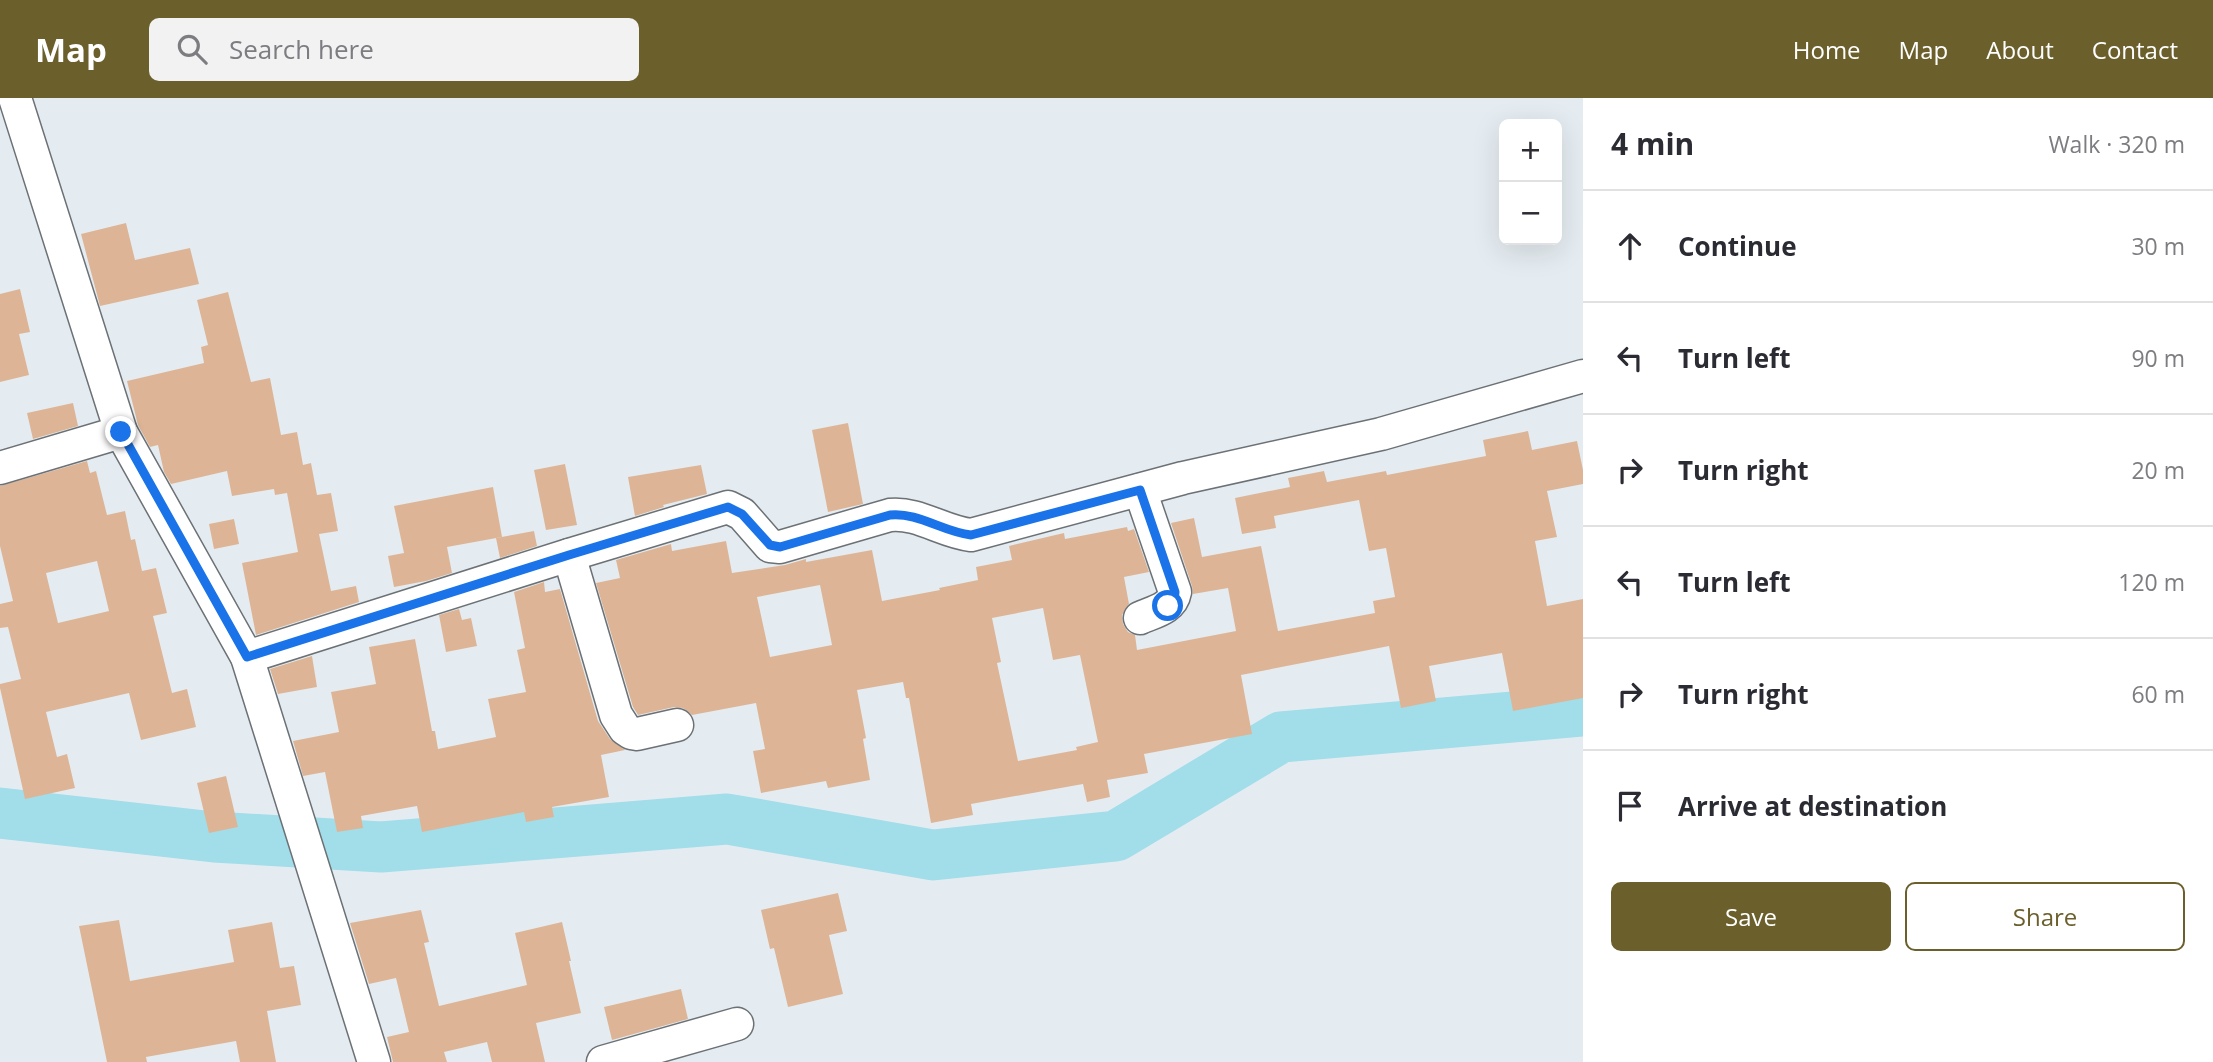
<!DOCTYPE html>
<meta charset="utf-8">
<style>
:root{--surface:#fff;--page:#f2f2f3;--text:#2b2b33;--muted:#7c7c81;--line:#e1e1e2;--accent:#6b5f2c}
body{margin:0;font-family:"Open Sans",sans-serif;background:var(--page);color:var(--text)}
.controls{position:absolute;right:21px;top:21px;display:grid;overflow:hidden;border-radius:10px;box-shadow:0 7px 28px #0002}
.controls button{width:63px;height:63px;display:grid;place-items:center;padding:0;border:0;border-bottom:2px solid var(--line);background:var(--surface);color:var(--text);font:35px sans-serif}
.stop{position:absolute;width:21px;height:21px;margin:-16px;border:5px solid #1a73e8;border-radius:50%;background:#fff}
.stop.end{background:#1a73e8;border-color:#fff;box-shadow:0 2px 7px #0008}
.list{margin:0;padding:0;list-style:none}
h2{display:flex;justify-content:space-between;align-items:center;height:91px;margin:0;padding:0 28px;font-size:30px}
h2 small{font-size:23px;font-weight:400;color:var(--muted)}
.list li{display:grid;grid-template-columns:46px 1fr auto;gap:21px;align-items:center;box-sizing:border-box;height:112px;padding:0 28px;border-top:2px solid var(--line)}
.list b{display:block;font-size:26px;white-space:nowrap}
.list em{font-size:23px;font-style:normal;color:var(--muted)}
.actions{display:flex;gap:14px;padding:21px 28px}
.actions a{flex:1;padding:16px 0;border:2px solid var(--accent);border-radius:10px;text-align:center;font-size:24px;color:var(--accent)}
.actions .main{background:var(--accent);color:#fff}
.icon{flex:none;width:38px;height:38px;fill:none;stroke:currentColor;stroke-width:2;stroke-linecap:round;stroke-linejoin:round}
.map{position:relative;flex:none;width:1583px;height:964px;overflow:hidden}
header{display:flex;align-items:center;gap:42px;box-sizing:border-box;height:98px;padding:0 35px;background:var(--accent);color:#fff}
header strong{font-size:33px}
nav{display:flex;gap:38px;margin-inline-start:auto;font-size:24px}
.search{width:490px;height:63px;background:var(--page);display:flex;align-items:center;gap:18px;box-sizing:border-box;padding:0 24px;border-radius:10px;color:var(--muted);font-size:26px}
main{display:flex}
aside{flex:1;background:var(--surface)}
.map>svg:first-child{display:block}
</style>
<header>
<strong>Map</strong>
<div class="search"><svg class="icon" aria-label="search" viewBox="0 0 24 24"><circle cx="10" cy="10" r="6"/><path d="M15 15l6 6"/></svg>Search here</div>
<nav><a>Home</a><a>Map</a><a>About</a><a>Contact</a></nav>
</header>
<main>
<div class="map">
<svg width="1583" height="964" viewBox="0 0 1583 964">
<rect width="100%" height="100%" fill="#e5ecf1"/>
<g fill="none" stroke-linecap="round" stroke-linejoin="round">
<polyline stroke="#a2ddea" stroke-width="51" points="0,715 214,739 381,749 727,721 933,757 1116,738 1281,639 1583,613"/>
</g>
<g fill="#ddb596" fill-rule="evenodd">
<polygon points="126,125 135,162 190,150 199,186 100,208 81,136"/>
<polygon points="20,191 30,234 19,236 29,277 0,284 0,196"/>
<polygon points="228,194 251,284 270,280 281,337 297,334 303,367 311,365 317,397 331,395 338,433 319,436 331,493 356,488 359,504 256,537 242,465 298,454 287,395 275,397 274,391 232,398 227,373 171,386 164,374 158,347 150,349 138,327 127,283 204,265 201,249 208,247 197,202"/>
<polygon points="73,305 78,328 33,341 27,315"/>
<polygon points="848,325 863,406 828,414 812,332"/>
<path d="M1528,333l4,19 45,-9 6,29v14l-36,7 10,46 -22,4 12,65 36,-7v99l-70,13 -11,-58 -73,13 7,35 -35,7 -12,-62 -148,29 11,59 -108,20 4,19 -41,7 3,17 -23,5 -4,-18 -112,20 2,11 -42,8 -22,-125h-3l-3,-16 -46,8 9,48 -3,1 7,41 -42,8 -2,-7 -65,12 -8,-42 12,-2 -9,-46 -64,12 -9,-7 -9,-1 -36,8 -5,-8 -37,-124 24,-5 -4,-18 55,-16 1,7 54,-10 6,32 53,-8 21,-6v3l66,-12 10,51 58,-11 -1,-2 39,-8 -2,-13 36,-7 -3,-14 55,-13 1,6 62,-12 1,4 6,-2 15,43 -25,5 5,27 -7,11 1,9 5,8 7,3 2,15 99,-19 -8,-43 -35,6 -1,-8 -21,-63 23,-5 8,39 59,-11 17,85 97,-18 -2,-12 22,-4 -9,-49 -17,3 -10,-51 -85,16 2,12 -34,6 -7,-36 55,-11 -2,-9 36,-7 3,11 59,-11 1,4 99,-19 -3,-16zM820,487l12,60 -62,12 -13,-60zM1043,510l10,52 27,-5 18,87 -22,5 1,3 -59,11 -21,-98 4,-1 -9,-44z"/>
<path d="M87,363l3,12 6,-2 11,44 18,-4 6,29 4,-1 7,32 14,-3 11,45 -14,3 19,77 15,-4 9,38 -55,13 -12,-47 -83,19 11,45 10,-3 8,34 -50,11 -25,-111v-4l21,-5 -13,-52 -8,1v-24l13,-3 -13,-55v-60zM97,463l12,50 -51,12 -12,-50z"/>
<polygon points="565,366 577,427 546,432 534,372"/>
<polygon points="701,367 707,396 663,407 664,409 635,418 628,379"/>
<polygon points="493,389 502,439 447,449 452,475 426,483 394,489 388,458 404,455 394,408"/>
<polygon points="234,421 239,446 214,451 209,426"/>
<polygon points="534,433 537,448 500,460 496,440"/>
<polygon points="544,484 545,494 560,491 598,623 610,641 625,652 601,657 609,699 552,709 554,719 526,724 524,714 422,734 417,708 361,718 363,730 337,734 325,674 303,678 293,643 339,634 331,594 376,586 369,549 415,541 432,633 435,633 438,651 496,639 488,601 526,594 517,552 525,550 514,494"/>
<polygon points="459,511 462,522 471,520 477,548 446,554 439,517"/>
<polygon points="312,558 317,589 278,596 270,571"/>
<polygon points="226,678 238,729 209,735 197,685"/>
<polygon points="838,795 847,833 829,837 843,896 788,909 774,850 770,851 761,812"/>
<polygon points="421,812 429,844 424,845 439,908 527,887 515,835 562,824 571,863 569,863 581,915 536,925 545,964 492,964 487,944 444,954 447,964 393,964 387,939 409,934 396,880 369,886 350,825"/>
<polygon points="119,822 130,883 234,864 228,832 272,824 280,870 294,868 301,907 267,913 276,964 240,964 236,943 146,959 147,964 107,964 79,828"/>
<polygon points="681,891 688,921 612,942 604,909"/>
</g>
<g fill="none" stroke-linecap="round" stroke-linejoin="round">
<g stroke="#6b7175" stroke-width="35">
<g id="minor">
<polyline points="15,0 121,334 247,559 374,964"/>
<polyline points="0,370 121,334"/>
<polyline points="569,457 616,617 625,631 631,635 637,636 677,627"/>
<path d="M1140,520c13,-6 32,-9 35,-26l-35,-102"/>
<path d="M247,559l322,-102 159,-48 14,7 28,32 10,1 110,-32c28,-3 53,17 81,20l212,-57 198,-44 202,-58"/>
<polyline points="603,964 737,926"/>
</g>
</g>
<use href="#minor" stroke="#fff" stroke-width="32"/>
</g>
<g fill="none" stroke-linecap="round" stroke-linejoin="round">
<path stroke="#1a73e8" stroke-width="9" d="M121,334l126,225 322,-102 159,-48 14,7 28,31 10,2 110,-32c28,-3 53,17 81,20l169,-45 35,102 -1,9 -6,5"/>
</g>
</svg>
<div class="controls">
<button>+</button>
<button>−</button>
</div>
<div class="stop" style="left:1168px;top:508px"></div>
<div class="stop end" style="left:121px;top:334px"></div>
</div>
<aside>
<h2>4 min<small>Walk · 320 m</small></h2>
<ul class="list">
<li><svg class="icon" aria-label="ahead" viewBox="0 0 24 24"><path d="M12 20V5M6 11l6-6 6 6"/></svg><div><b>Continue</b></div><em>30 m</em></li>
<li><svg class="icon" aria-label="left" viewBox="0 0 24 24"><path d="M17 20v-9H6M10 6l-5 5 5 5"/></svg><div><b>Turn left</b></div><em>90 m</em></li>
<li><svg class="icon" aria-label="right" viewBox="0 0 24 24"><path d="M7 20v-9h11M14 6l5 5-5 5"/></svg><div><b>Turn right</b></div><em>20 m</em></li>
<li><svg class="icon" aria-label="left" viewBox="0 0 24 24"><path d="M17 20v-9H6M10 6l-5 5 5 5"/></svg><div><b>Turn left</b></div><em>120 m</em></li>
<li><svg class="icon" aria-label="right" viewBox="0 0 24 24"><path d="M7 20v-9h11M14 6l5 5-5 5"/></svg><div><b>Turn right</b></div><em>60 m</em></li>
<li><svg class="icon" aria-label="arrive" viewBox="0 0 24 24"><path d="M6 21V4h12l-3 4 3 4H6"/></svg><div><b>Arrive at destination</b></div></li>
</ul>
<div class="actions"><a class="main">Save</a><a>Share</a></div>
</aside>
</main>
